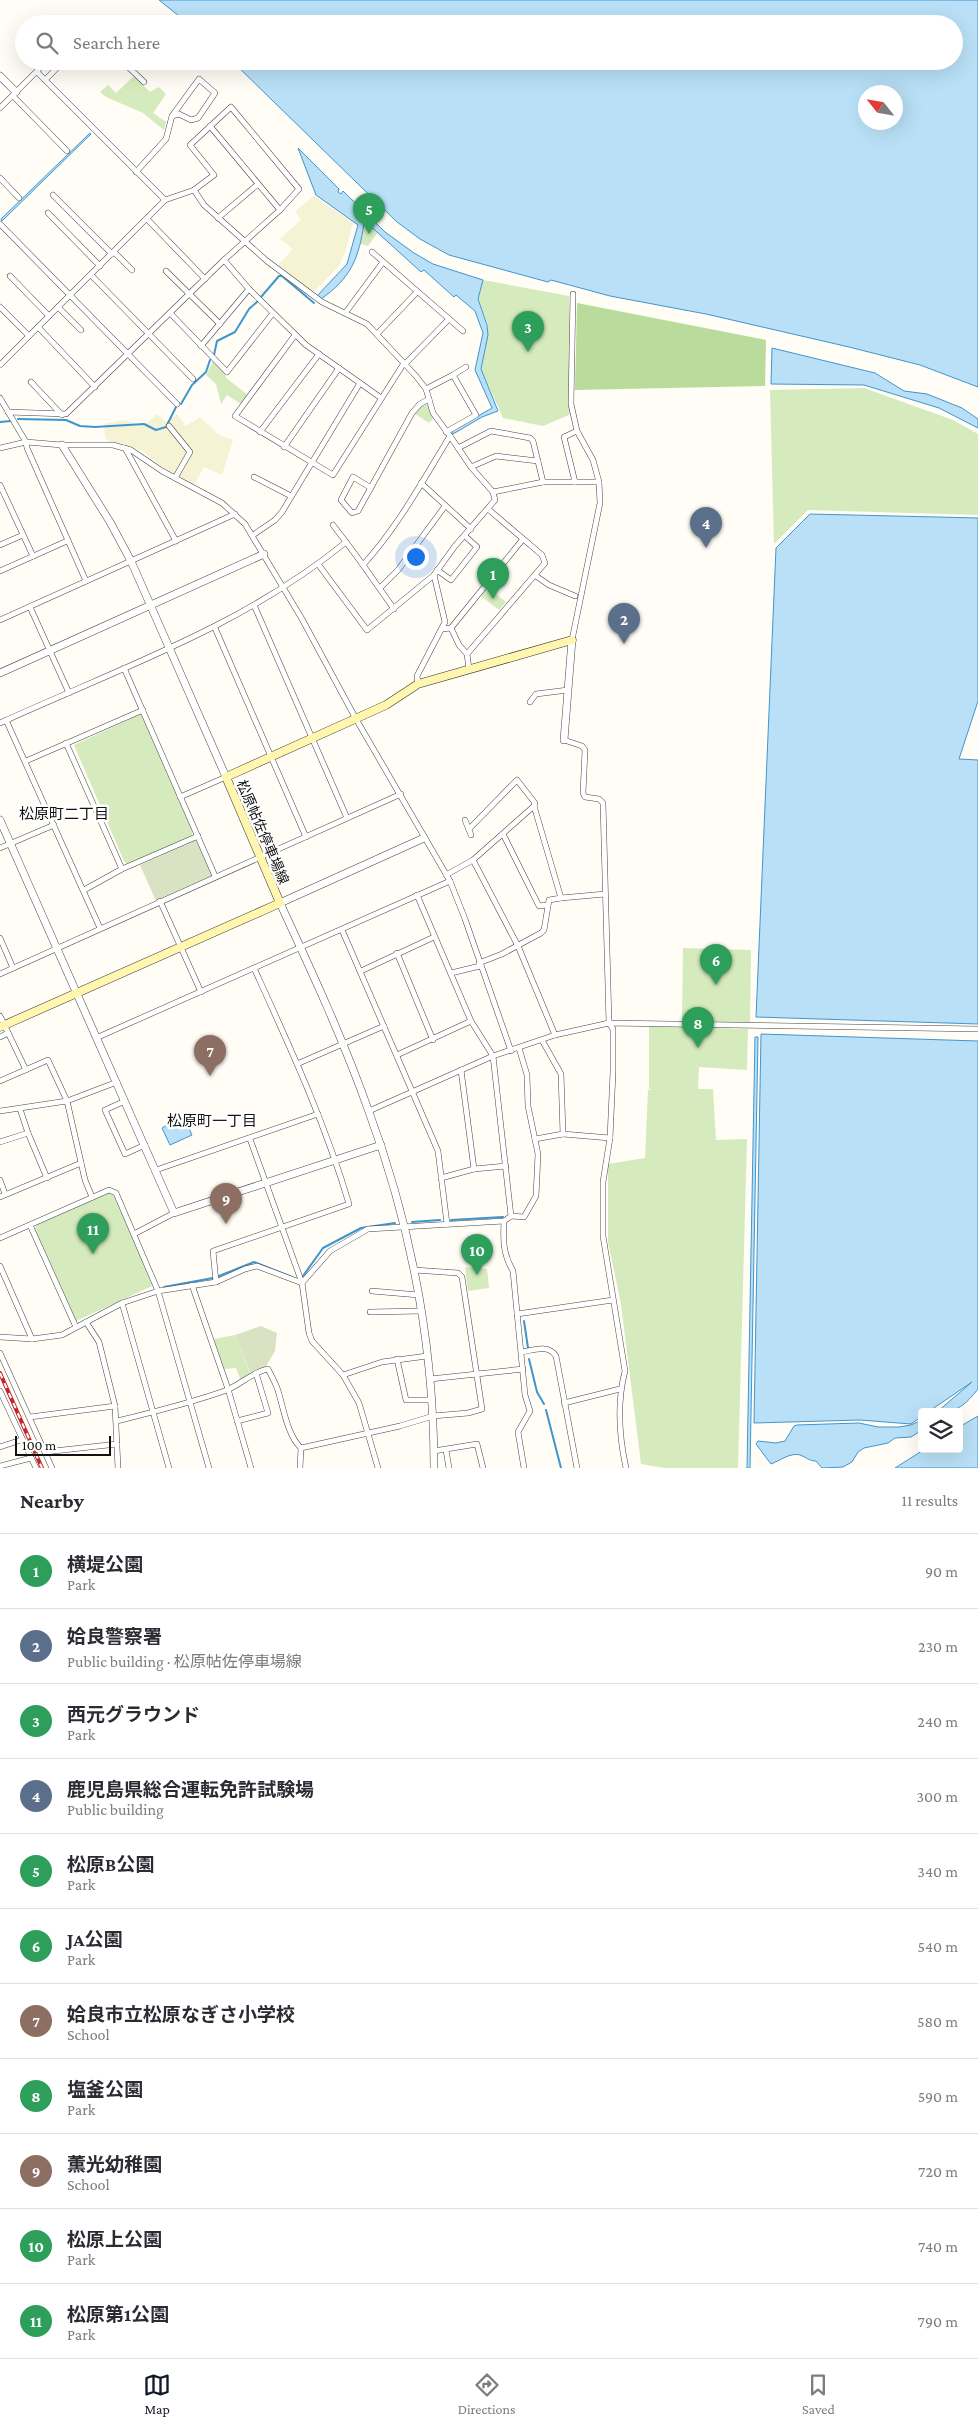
<!DOCTYPE html>
<meta charset="utf-8">
<style>
:root{--surface:#fff;--page:#f7f7f7;--text:#2b2b33;--muted:#7c7c81;--line:#e1e1e2;--accent:#111827}
body{margin:0;font-family:"Crimson Pro","Noto Sans JP",serif;background:var(--page);color:var(--text)}
.controls{position:absolute;right:15px;bottom:15px;display:grid;overflow:hidden;border-radius:5px;box-shadow:0 5px 20px #0002}
.controls button{width:45px;height:45px;display:grid;place-items:center;padding:0;border:0;border-bottom:1px solid var(--line);background:var(--surface);color:var(--text);font:25px sans-serif}
.compass{position:absolute;left:858px;top:85px;width:45px;height:45px;border-radius:50%;background:var(--surface);box-shadow:0 5px 20px #0002;rotate:301deg}
.scale{position:absolute;left:15px;bottom:12px;width:96px;box-sizing:border-box;padding-left:5px;border:2px solid #111;border-top:0;font-size:14px;line-height:18px;white-space:nowrap;color:#111;-webkit-text-stroke:4px #fff;paint-order:stroke}
.you{position:absolute;left:415px;top:556px;width:18px;height:18px;margin:-12px;border:4px solid #fff;border-radius:50%;background:#1a73e8;box-shadow:0 0 0 8px #1a73e833}
.badge{display:grid;place-items:center;width:32px;height:32px;border-radius:50%;background:var(--accent);color:#fff;font-size:16px;font-weight:700}
.pin{position:absolute;translate:-50% -41px;filter:drop-shadow(0 1px 2px #0008)}
.pin::after{content:'';position:absolute;top:26px;width:18px;height:15px;background:inherit;clip-path:polygon(0 0,100% 0,50% 100%)}
.list{margin:0;padding:0;list-style:none}
h2{display:flex;justify-content:space-between;align-items:center;height:65px;margin:0;padding:0 20px;font-size:21px}
h2 small{font-size:16px;font-weight:400;color:var(--muted)}
.list li{display:grid;grid-template-columns:32px 1fr auto;gap:15px;align-items:center;box-sizing:border-box;height:75px;padding:0 20px;border-top:1px solid var(--line)}
.list b{display:block;font-size:19px;white-space:nowrap}
.list p{margin:0;font-size:16px;white-space:nowrap;color:var(--muted)}
.list em{font-size:16px;font-style:normal;color:var(--muted)}
.icon{flex:none;width:28px;height:28px;fill:none;stroke:currentColor;stroke-width:2;stroke-linecap:round;stroke-linejoin:round}
.map{position:relative;flex:none;width:978px;height:1468px;overflow:hidden}
.search{position:absolute;background:var(--surface);box-shadow:0 5px 20px #0002;left:15px;right:15px;top:15px;height:55px;display:flex;align-items:center;gap:12px;box-sizing:border-box;padding:0 18px;border-radius:28px;color:var(--muted);font-size:19px}
.sheet{height:890px;background:var(--surface)}
nav{display:flex;justify-content:space-around;align-items:center;box-sizing:border-box;height:70px;border-top:1px solid var(--line);background:var(--surface);font-size:14px;color:var(--muted)}
nav a{display:grid;justify-items:center;gap:2px}
nav .on{color:var(--accent)}
.map>svg:first-child{display:block}
</style>
<div class="map">
<svg width="978" height="1468" viewBox="0 0 978 1468">
<rect width="100%" height="100%" fill="#fffdf5"/>
<g fill="#f6f3d4">
<polygon points="314,196 353,223 345,253 339,266 313,293 278,265 293,249 280,239 301,220 295,211"/>
<polygon points="157,414 166,422 177,414 186,426 200,417 218,434 233,440 222,475 204,467 194,485 163,467 142,451 125,444 110,442 105,438 104,424 124,420 143,426"/>
</g>
<g fill="#d5ebbd">
<polygon points="134,76 150,92 159,87 166,94 153,113 166,122 164,130 143,113 106,97 100,92 108,85 116,93"/>
<polygon points="366,222 378,232 368,246 360,244 364,223"/>
<polygon points="483,280 569,296 571,414 543,426 503,418 481,369 488,335 488,325 478,299"/>
<polygon points="213,361 225,373 226,378 248,395 241,404 227,395 221,404 216,384 206,375"/>
<polygon points="864,388 953,420 978,434 978,515 808,510 774,544 770,390"/>
<polygon points="424,404 428,405 433,419 429,423 415,414"/>
<polygon points="487,587 506,602 499,610 481,596"/>
<polygon points="141,714 192,831 192,837 128,865 124,861 74,745"/>
<polygon points="683,948 751,950 750,1023 682,1020"/>
<polygon points="649,1026 748,1029 747,1070 699,1067 698,1089 713,1089 716,1140 747,1139 738,1468 665,1468 641,1464 621,1304 608,1242 608,1164 645,1158 648,1090 653,1089 649,1089"/>
<polygon points="108,1193 113,1195 135,1241 152,1286 76,1321 35,1228 37,1225"/>
<polygon points="465,1267 487,1269 489,1288 468,1291"/>
<polygon points="235,1335 251,1375 241,1381 236,1368 224,1369 214,1339"/>
</g>
<polygon fill="#b9dc9c" points="577,303 766,340 765,386 575,390"/>
<g fill="#d9e3c4">
<polygon points="196,840 212,876 156,901 140,865"/>
<polygon points="261,1326 277,1333 275,1351 265,1368 251,1374 235,1335"/>
</g>
<g fill="#b9e0f7" stroke="#3f96cf" fill-rule="evenodd">
<path d="M159,0h819v387l-58,-22 -71,-18 -143,-33 -96,-18 -59,-16 -3,2 -99,-27 -29,-16 -23,-17 -165,-161h722v-37h-765zM866,92h30v30h-30z"/>
<polygon points="90,133 91,134 2,221 1,219"/>
<path d="M298,148l41,41 -1,3 3,2 2,-3 42,41 29,21 19,11 50,16 -5,19 9,26 1,10 -7,34 17,42 -16,6 -29,17 -1,-3 40,-23 -17,-38 8,-37 -8,-22 -19,-16 -2,2 -30,-27 -3,2 -55,-50 -2,1c-5,35 -13,55 -43,76l-4,-3 30,-32 11,-39 -42,-30z"/>
<polygon points="772,348 875,373 904,391 927,394 962,408 978,419 978,428 939,408 864,385 771,384"/>
<polygon points="810,514 978,518 978,701 959,759 978,760 978,1024 756,1017 776,548"/>
<path d="M761,1034l217,7v348c-13,16 -20,23 -41,23l35,-30 -44,30h-6v4l-11,8 -51,-4 -106,3z"/>
<polygon points="755,1037 758,1037 750,1468 747,1468"/>
<polygon points="186,1122 192,1135 170,1145 162,1128 171,1123 174,1128"/>
<polygon points="978,1416 978,1468 895,1468 925,1449 959,1449 959,1427"/>
<path d="M922,1420v10l-11,7 -16,1 -7,5 -24,5 -6,4 -6,10 -9,5 -21,1 -6,-7c-7,0 -10,-4 -16,-6 -9,-3 -21,6 -29,9l-15,-20 2,-3 18,2 9,-2 9,-15 3,-1 62,-2 19,4h21l12,-2z"/>
</g>
<g fill="none" stroke-linecap="round" stroke-linejoin="round">
<g stroke="#3f96cf" stroke-width="2">
<polyline points="261,297 279,276 282,276 314,303"/>
<polyline points="214,355 217,341 235,332 249,309 258,301"/>
<polyline points="181,404 192,385 206,372 210,360"/>
<polyline points="18,419 66,420 80,426 95,427 144,424 156,430 166,427 176,407"/>
<polyline points="0,422 11,421"/>
<polyline points="451,1220 503,1217"/>
<polyline points="412,1222 440,1220"/>
<polyline points="219,1276 254,1262 292,1277"/>
<polyline points="303,1276 323,1248 361,1228 395,1223"/>
<polyline points="164,1287 213,1278"/>
<polyline points="524,1321 528,1348"/>
<polyline points="529,1359 537,1392 544,1404"/>
<polyline points="546,1410 561,1468"/>
</g>
<g stroke="#444" stroke-width="6">
<g id="minor">
<polyline points="122,61 144,82"/>
<polyline points="37,72 165,200"/>
<polyline points="45,80 64,61"/>
<polyline points="13,96 67,151"/>
<polyline points="0,108 47,61"/>
<polyline points="210,126 280,210"/>
<polyline points="136,172 166,139 172,116 199,79 215,93 198,118 191,120 179,114 172,116"/>
<polyline points="0,178 19,198"/>
<polyline points="53,195 112,254"/>
<polyline points="48,213 100,266"/>
<polyline points="218,218 258,184"/>
<polyline points="147,219 205,279"/>
<polyline points="0,224 177,404"/>
<polyline points="114,252 132,270"/>
<polyline points="372,252 463,331"/>
<polyline points="224,260 249,289 306,345 360,383 282,512 275,520 253,535"/>
<polyline points="166,271 220,324"/>
<polyline points="91,275 193,379"/>
<polyline points="10,276 49,316"/>
<polyline points="0,307 29,336"/>
<polyline points="58,307 81,330"/>
<polyline points="346,312 383,262"/>
<polyline points="170,313 227,372 273,313"/>
<polyline points="38,327 95,387"/>
<polyline points="377,334 417,292"/>
<polyline points="295,335 235,416 333,475 404,363"/>
<polyline points="201,346 249,289"/>
<polyline points="405,364 449,319"/>
<polyline points="0,365 165,200 194,190 214,175 190,145 231,107 299,189 280,210 224,260 66,414 8,412"/>
<polyline points="453,375 466,367"/>
<polyline points="31,382 62,415"/>
<polyline points="360,383 381,398"/>
<polyline points="426,389 453,375 476,415 446,432"/>
<polyline points="0,398 26,442 27,448 86,581"/>
<polyline points="169,426 190,452 175,478"/>
<polyline points="260,432 319,354"/>
<polyline points="284,447 339,368"/>
<polyline points="0,448 26,442 62,445 113,445 131,450 162,471 222,503 245,524 302,619 356,719 450,881 465,919 511,1051"/>
<polyline points="125,448 176,541"/>
<polyline points="458,448 491,431 530,438 533,441 543,482"/>
<polyline points="471,467 496,456 538,461"/>
<polyline points="254,477 291,496"/>
<polyline points="575,482 564,437 577,431"/>
<polyline points="421,483 471,529"/>
<polyline points="0,485 33,556"/>
<polyline points="371,488 353,477 341,500 352,513 358,511 412,413 420,404 429,399"/>
<polyline points="493,492 543,482 599,482"/>
<polyline points="333,525 346,542"/>
<polyline points="0,545 23,535"/>
<polyline points="318,564 367,630 434,575 455,546 495,500 493,492 471,467 450,436"/>
<polyline points="363,565 394,609"/>
<polyline points="437,570 451,580 477,547 465,536"/>
<polyline points="0,571 67,541"/>
<polyline points="536,576 549,585 575,596"/>
<polyline points="380,588 398,570 445,506"/>
<polyline points="254,605 347,818"/>
<polyline points="30,607 69,693"/>
<polyline points="0,620 235,514"/>
<polyline points="215,628 306,837"/>
<polyline points="451,628 459,645 467,654"/>
<polyline points="442,629 451,628 523,539"/>
<polyline points="572,640 600,503 599,482 593,460 577,431 571,404 573,294"/>
<polyline points="124,668 215,876"/>
<polyline points="469,669 467,654 545,563 542,555 488,509"/>
<polyline points="418,684 417,676 445,622 434,575"/>
<polyline points="530,702 536,694 568,690"/>
<polyline points="6,720 100,928"/>
<path d="M0,723c120,-55 242,-96 346,-181l17,23c35,-38 60,-85 87,-129l-17,-23 -7,-24 -10,-13 -49,-52 -45,-22 -55,-41 -63,-56 -10,-15"/>
<path d="M564,740l18,6 3,4 -2,43 2,4 14,2 4,4 6,220 4,6v43l-3,66 -7,44v54l22,135c-8,31 -6,65 1,97"/>
<polyline points="66,743 122,869"/>
<polyline points="26,761 143,710"/>
<polyline points="180,797 226,777"/>
<polyline points="465,820 471,835"/>
<polyline points="469,829 517,780 535,803 534,806"/>
<polyline points="503,834 539,906 547,905"/>
<polyline points="0,848 54,825"/>
<polyline points="473,860 518,946 555,1035"/>
<polyline points="446,875 473,860 534,806 561,898 549,900 544,930 541,933 502,954 479,963"/>
<polyline points="84,890 122,869 198,836"/>
<polyline points="561,898 605,894"/>
<polyline points="160,901 201,992"/>
<polyline points="342,930 438,1151 447,1224"/>
<polyline points="0,938 13,968"/>
<polyline points="397,953 433,1040"/>
<polyline points="361,971 434,937"/>
<polyline points="451,973 480,966"/>
<polyline points="0,974 401,794"/>
<polyline points="0,1016 26,1070"/>
<polyline points="0,1037 8,1033"/>
<polyline points="96,1038 450,881"/>
<polyline points="397,1055 471,1021"/>
<polyline points="297,1064 384,1026"/>
<polyline points="461,1070 474,1169"/>
<polyline points="0,1081 48,1060 67,1101 85,1180 92,1197"/>
<polyline points="125,1101 105,1110 125,1154 145,1145"/>
<polyline points="20,1109 28,1133 47,1178"/>
<polyline points="0,1111 67,1101 117,1082"/>
<polyline points="369,1111 493,1056 555,1035 609,1023 978,1029"/>
<polyline points="563,1134 610,1138"/>
<polyline points="250,1139 302,1283 309,1333 312,1341 343,1375 359,1403 378,1468"/>
<polyline points="535,1139 563,1134 561,1074 542,1040"/>
<polyline points="0,1142 28,1133"/>
<polyline points="156,1170 318,1114"/>
<polyline points="441,1178 474,1169 506,1166"/>
<polyline points="0,1180 5,1194"/>
<polyline points="0,1197 81,1163"/>
<polyline points="511,1216 524,1217 536,1196 538,1154 528,1106 527,1075 519,1048"/>
<path d="M504,1221c-1,20 -1,33 9,50l12,124 5,16 -12,21 6,36"/>
<polyline points="30,1225 76,1327"/>
<polyline points="134,1234 174,1213"/>
<polyline points="0,1238 109,1190 116,1193 158,1291 209,1468"/>
<polyline points="0,1266 32,1339"/>
<path d="M216,1282l-3,-31 136,-47c-24,-82 -60,-159 -95,-236"/>
<polyline points="302,1283 330,1251 368,1229 504,1221 511,1216 493,1056 471,1021 417,895"/>
<polyline points="192,1285 228,1389 251,1468"/>
<polyline points="372,1291 419,1295"/>
<polyline points="122,1303 169,1468"/>
<polyline points="370,1312 421,1311"/>
<polyline points="517,1314 613,1300"/>
<polyline points="86,1322 99,1342 115,1406 118,1468"/>
<polyline points="0,1337 32,1339 62,1335 122,1303 158,1291 216,1282 245,1269 257,1266 302,1283"/>
<path d="M522,1352c12,-2 26,-8 34,4l21,112"/>
<polyline points="0,1353 52,1468"/>
<polyline points="397,1359 406,1400 432,1400"/>
<polyline points="343,1375 382,1362 427,1356"/>
<polyline points="430,1379 523,1369"/>
<polyline points="0,1391 36,1468"/>
<polyline points="564,1403 620,1389"/>
<polyline points="30,1417 115,1406"/>
<path d="M117,1421c37,-9 74,-18 110,-31 14,-6 26,-18 41,-21 4,8 9,16 11,25 5,17 9,42 22,54"/>
<polyline points="237,1421 268,1413 256,1373"/>
<polyline points="0,1447 21,1440"/>
<polyline points="446,1450 449,1468"/>
<polyline points="434,1451 477,1444 483,1468"/>
<polyline points="45,1452 117,1444"/>
<polyline points="0,1466 31,1458"/>
<polyline points="300,1468 301,1448 400,1426 433,1416 468,1413 482,1409 462,1277 458,1273 414,1270"/>
</g>
</g>
<g stroke="#444" stroke-width="8">
<g id="tertiary">
<polyline points="0,76 16,92"/>
<polyline points="62,445 110,522 131,561 226,777"/>
<polyline points="0,673 264,554"/>
<polyline points="564,740 572,640"/>
<polyline points="0,820 174,1213 381,1145"/>
<path d="M424,838l-144,65c32,69 64,138 89,209 42,114 65,235 65,356"/>
</g>
</g>
<g stroke="#333" stroke-width="9">
<polyline id="secondary" points="0,1027 280,903 226,777 386,705 418,684 572,640"/>
</g>
<use href="#minor" stroke="#fff" stroke-width="5"/>
<use href="#tertiary" stroke="#fff" stroke-width="7"/>
<use href="#secondary" stroke="#fff6b0" stroke-width="8"/>
<g stroke="#c4262e" stroke-width="4">
<polyline id="rail" points="0,1373 42,1468"/>
</g>
<use href="#rail" stroke="#fff" stroke-width="2" stroke-dasharray="5.5" stroke-linecap="butt"/>
</g>
<g text-anchor="middle" stroke-width="5" stroke-linejoin="round" paint-order="stroke">
<g font-size="14" fill="#111" stroke="#fff">
<text transform="translate(263 832) rotate(67)" y="5">松原帖佐停車場線</text>
</g>
<g font-size="15" fill="#111" stroke="#fff">
<text x="64" y="819">松原町二丁目</text>
<text x="212" y="1126">松原町一丁目</text>
</g>
</g>
</svg>
<div class="controls">
<button><svg class="icon" aria-label="layers" viewBox="0 0 24 24"><path d="M12 4l9 5-9 5-9-5zM3 14l9 5 9-5"/></svg></button>
</div>
<svg class="compass" viewBox="-18 -18 36 36"><path d="M0-13l5 13h-10z" fill="#e53935"/><path d="M0 13l5-13h-10z" fill="#7c7c81"/></svg>
<div class="scale">100 m</div>
<div class="you"></div>
<div class="pin badge" style="left:493px;top:599px;background:#2e9e5b">1</div>
<div class="pin badge" style="left:624px;top:644px;background:#5c6f8a">2</div>
<div class="pin badge" style="left:528px;top:352px;background:#2e9e5b">3</div>
<div class="pin badge" style="left:706px;top:548px;background:#5c6f8a">4</div>
<div class="pin badge" style="left:369px;top:234px;background:#2e9e5b">5</div>
<div class="pin badge" style="left:716px;top:985px;background:#2e9e5b">6</div>
<div class="pin badge" style="left:210px;top:1076px;background:#8d6e63">7</div>
<div class="pin badge" style="left:698px;top:1048px;background:#2e9e5b">8</div>
<div class="pin badge" style="left:226px;top:1224px;background:#8d6e63">9</div>
<div class="pin badge" style="left:477px;top:1275px;background:#2e9e5b">10</div>
<div class="pin badge" style="left:93px;top:1254px;background:#2e9e5b">11</div>
<div class="search"><svg class="icon" aria-label="search" viewBox="0 0 24 24"><circle cx="10" cy="10" r="6"/><path d="M15 15l6 6"/></svg>Search here</div>
</div>
<section class="sheet">
<h2>Nearby<small>11 results</small></h2>
<ul class="list">
<li><span class="badge" style="background:#2e9e5b">1</span><div><b>横堤公園</b><p>Park</p></div><em>90 m</em></li>
<li><span class="badge" style="background:#5c6f8a">2</span><div><b>姶良警察署</b><p>Public building · 松原帖佐停車場線</p></div><em>230 m</em></li>
<li><span class="badge" style="background:#2e9e5b">3</span><div><b>西元グラウンド</b><p>Park</p></div><em>240 m</em></li>
<li><span class="badge" style="background:#5c6f8a">4</span><div><b>鹿児島県総合運転免許試験場</b><p>Public building</p></div><em>300 m</em></li>
<li><span class="badge" style="background:#2e9e5b">5</span><div><b>松原B公園</b><p>Park</p></div><em>340 m</em></li>
<li><span class="badge" style="background:#2e9e5b">6</span><div><b>JA公園</b><p>Park</p></div><em>540 m</em></li>
<li><span class="badge" style="background:#8d6e63">7</span><div><b>姶良市立松原なぎさ小学校</b><p>School</p></div><em>580 m</em></li>
<li><span class="badge" style="background:#2e9e5b">8</span><div><b>塩釜公園</b><p>Park</p></div><em>590 m</em></li>
<li><span class="badge" style="background:#8d6e63">9</span><div><b>薫光幼稚園</b><p>School</p></div><em>720 m</em></li>
<li><span class="badge" style="background:#2e9e5b">10</span><div><b>松原上公園</b><p>Park</p></div><em>740 m</em></li>
<li><span class="badge" style="background:#2e9e5b">11</span><div><b>松原第1公園</b><p>Park</p></div><em>790 m</em></li>
</ul>
</section>
<nav>
<a class="on"><svg class="icon" aria-label="map" viewBox="0 0 24 24"><path d="M3 6l6-2 6 2 6-2v14l-6 2-6-2-6 2zM9 4v14M15 6v14"/></svg>Map</a>
<a><svg class="icon" aria-label="directions" viewBox="0 0 24 24"><path d="M12 3l9 9-9 9-9-9zM9 14v-3h6M13 9l2 2-2 2"/></svg>Directions</a>
<a><svg class="icon" aria-label="saved" viewBox="0 0 24 24"><path d="M7 4h10v16l-5-4-5 4z"/></svg>Saved</a>
</nav>
